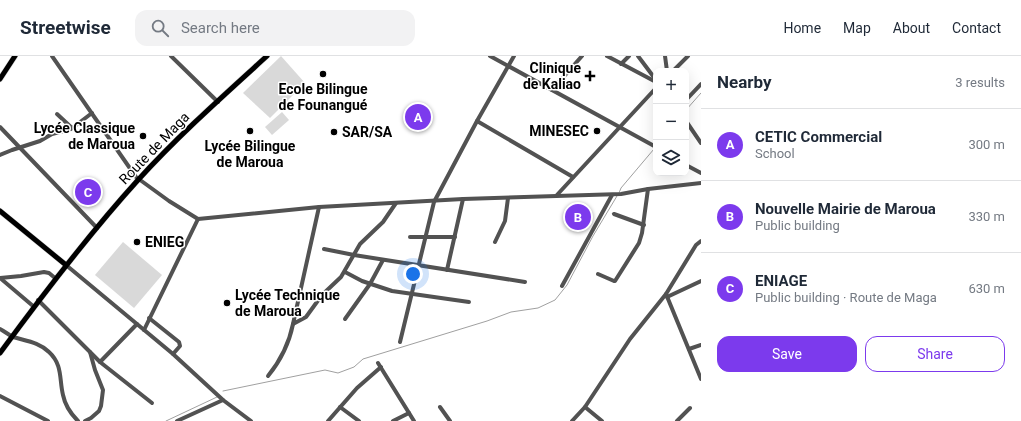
<!DOCTYPE html>
<meta charset="utf-8">
<style>
:root{--surface:#fff;--page:#f2f2f3;--text:#1f2937;--muted:#747a83;--line:#e0e1e3;--accent:#7c3aed}
body{margin:0;font-family:Roboto,sans-serif;background:var(--page);color:var(--text)}
.controls{position:absolute;right:12px;top:12px;display:grid;overflow:hidden;border-radius:8px;box-shadow:0 4px 16px #0002}
.controls button{width:36px;height:36px;display:grid;place-items:center;padding:0;border:0;border-bottom:1px solid var(--line);background:var(--surface);color:var(--text);font:20px sans-serif}
.you{position:absolute;left:413px;top:218px;width:14px;height:14px;margin:-10px;border:3px solid #fff;border-radius:50%;background:#1a73e8;box-shadow:0 0 0 6px #1a73e833}
.badge{display:grid;place-items:center;width:26px;height:26px;border-radius:50%;background:var(--accent);color:#fff;font-size:13px;font-weight:700}
.pin{position:absolute;translate:-50% -50%;border:2px solid #fff;box-shadow:0 1px 4px #0006}
.list{margin:0;padding:0;list-style:none}
h2{display:flex;justify-content:space-between;align-items:center;height:52px;margin:0;padding:0 16px;font-size:17px}
h2 small{font-size:13px;font-weight:400;color:var(--muted)}
.list li{display:grid;grid-template-columns:26px 1fr auto;gap:12px;align-items:center;box-sizing:border-box;height:72px;padding:0 16px;border-top:1px solid var(--line)}
.list b{display:block;font-size:15px;white-space:nowrap}
.list p{margin:0;font-size:13px;white-space:nowrap;color:var(--muted)}
.list em{font-size:13px;font-style:normal;color:var(--muted)}
.actions{display:flex;gap:8px;padding:12px 16px}
.actions a{flex:1;padding:9px 0;border:1px solid var(--accent);border-radius:12px;text-align:center;font-size:14px;color:var(--accent)}
.actions .main{background:var(--accent);color:#fff}
.icon{flex:none;width:22px;height:22px;fill:none;stroke:currentColor;stroke-width:2;stroke-linecap:round;stroke-linejoin:round}
.map{position:relative;flex:none;width:701px;height:365px;overflow:hidden}
header{display:flex;align-items:center;gap:24px;box-sizing:border-box;height:56px;padding:0 20px;background:var(--surface);border-bottom:1px solid var(--line)}
header strong{font-size:19px}
nav{display:flex;gap:22px;margin-inline-start:auto;font-size:14px}
.search{width:280px;height:36px;background:var(--page);display:flex;align-items:center;gap:10px;box-sizing:border-box;padding:0 14px;border-radius:12px;color:var(--muted);font-size:15px}
main{display:flex}
aside{flex:1;background:var(--surface)}
.map>svg:first-child{display:block}
</style>
<header>
<strong>Streetwise</strong>
<div class="search"><svg class="icon" aria-label="search" viewBox="0 0 24 24"><circle cx="10" cy="10" r="6"/><path d="M15 15l6 6"/></svg>Search here</div>
<nav><a>Home</a><a>Map</a><a>About</a><a>Contact</a></nav>
</header>
<main>
<div class="map">
<svg width="701" height="365" viewBox="0 0 701 365">
<rect width="100%" height="100%" fill="#fff"/>
<g fill="#d9d9d9">
<polygon points="281,0 305,27 270,62 243,37"/>
<polygon points="282,56 289,64 272,79 265,71"/>
<polygon points="123,186 162,219 134,252 95,219"/>
</g>
<g fill="none" stroke-linecap="round" stroke-linejoin="round">
<g stroke="#a0a0a0" stroke-width="1">
<polyline points="686,54 701,37"/>
<polyline points="619,137 621,132 654,93"/>
<polyline points="223,335 325,314 338,317 354,311 363,303 487,265 511,256 538,252 555,244 567,229 593,180 617,140"/>
<polyline points="166,365 217,341"/>
</g>
<g stroke="#dbdbdb" stroke-width="6">
<g id="major">
<polyline points="0,23 15,0"/>
<polyline points="0,155 66,209"/>
<path d="M0,297c44,-60 88,-118 138,-173 40,-44 85,-84 129,-124"/>
</g>
</g>
<g stroke="#525252" stroke-width="4">
<polyline points="52,0 136,121 169,145 198,163 319,151 463,143 621,138 648,133 701,127"/>
<polyline points="171,0 218,46"/>
<polyline points="490,0 656,91"/>
<polyline points="607,0 656,26"/>
<polyline points="638,0 656,24"/>
<polyline points="665,0 667,15"/>
<polyline points="621,8 629,0"/>
<polyline points="673,15 688,0"/>
<polyline points="552,34 582,0"/>
<polyline points="686,44 701,28"/>
<polyline points="57,58 72,72"/>
<polyline points="477,65 573,121"/>
<polyline points="686,65 701,87"/>
<polyline points="0,71 97,172"/>
<polyline points="0,99 12,94 40,85 52,78 71,73 92,57"/>
<polyline points="686,109 701,117"/>
<polyline points="556,140 656,32"/>
<polyline points="319,151 293,268 306,261 322,239 341,221 360,188 383,166 396,147"/>
<polyline points="614,158 644,169"/>
<polyline points="410,181 455,181"/>
<polyline points="495,186 505,165 508,142"/>
<polyline points="324,193 354,199 525,226"/>
<polyline points="66,209 173,298 223,344 251,365"/>
<polyline points="447,214 463,143"/>
<polyline points="345,216 362,225 392,235 469,246"/>
<polyline points="598,218 614,225 615,225 639,187 642,177 648,133"/>
<polyline points="0,222 21,220 44,216 49,217 55,222"/>
<polyline points="0,222 33,250"/>
<polyline points="562,230 612,139"/>
<polyline points="666,238 701,323"/>
<polyline points="667,241 701,225"/>
<polyline points="38,244 100,306 152,347"/>
<polyline points="149,262 179,286 180,290 173,298"/>
<polyline points="345,263 370,228 383,204"/>
<path d="M0,273c4,2 9,6 13,8 13,4 26,5 36,15 14,13 10,27 14,43 2,10 8,19 15,26"/>
<polyline points="144,274 198,163"/>
<polyline points="400,286 434,146 477,65 514,0"/>
<polyline points="689,293 701,289"/>
<polyline points="100,306 137,268"/>
<polyline points="378,307 414,365"/>
<path d="M268,320c13,-16 21,-32 25,-52"/>
<polyline points="0,340 48,365"/>
<polyline points="340,351 359,365"/>
<polyline points="440,351 450,365"/>
<polyline points="585,351 602,365"/>
<polyline points="85,365 91,362 99,355 101,350 103,334 95,314 90,296"/>
<polyline points="177,365 223,344"/>
<polyline points="328,365 357,332 381,311"/>
<polyline points="393,365 409,357"/>
<polyline points="572,365 585,351 630,283 666,238 696,189 701,185"/>
<polyline points="677,365 690,352"/>
</g>
<use href="#major" stroke="#000" stroke-width="5"/>
</g>
<g fill="#000" stroke="#fff" stroke-width="1.5">
<circle cx="323" cy="18" r="4"/>
<path d="M588 14h4v4h4v4h-4v4h-4v-4h-4v-4h4z"/>
<circle cx="250" cy="75" r="4"/>
<circle cx="597" cy="75" r="4"/>
<circle cx="334" cy="76" r="4"/>
<circle cx="143" cy="80" r="4"/>
<circle cx="137" cy="186" r="4"/>
<circle cx="227" cy="247" r="4"/>
</g>
<g text-anchor="middle" stroke-width="3" stroke-linejoin="round" paint-order="stroke">
<g font-size="14" font-weight="bold" fill="#000" stroke="#fff" text-anchor="end">
<text x="581" y="17">Clinique<tspan x="581" dy="16">de Kaliao</tspan></text>
<text x="323" y="38" text-anchor="middle">Ecole Bilingue<tspan x="323" dy="16">de Founangué</tspan></text>
<text x="135" y="77">Lycée Classique<tspan x="135" dy="16">de Maroua</tspan></text>
<text x="589" y="80">MINESEC</text>
<text x="342" y="81" text-anchor="start">SAR/SA</text>
<text x="250" y="95" text-anchor="middle">Lycée Bilingue<tspan x="250" dy="16">de Maroua</tspan></text>
<text x="145" y="191" text-anchor="start">ENIEG</text>
<text x="235" y="244" text-anchor="start">Lycée Technique<tspan x="235" dy="16">de Maroua</tspan></text>
</g>
<g font-size="14" fill="#000" stroke="#fff">
<text transform="translate(154 92) rotate(-46)" y="5">Route de Maga</text>
</g>
</g>
</svg>
<div class="controls">
<button>+</button>
<button>−</button>
<button><svg class="icon" aria-label="layers" viewBox="0 0 24 24"><path d="M12 4l9 5-9 5-9-5zM3 14l9 5 9-5"/></svg></button>
</div>
<div class="you"></div>
<div class="pin badge" style="left:418px;top:61px">A</div>
<div class="pin badge" style="left:578px;top:161px">B</div>
<div class="pin badge" style="left:88px;top:136px">C</div>
</div>
<aside>
<h2>Nearby<small>3 results</small></h2>
<ul class="list">
<li><span class="badge">A</span><div><b>CETIC Commercial</b><p>School</p></div><em>300 m</em></li>
<li><span class="badge">B</span><div><b>Nouvelle Mairie de Maroua</b><p>Public building</p></div><em>330 m</em></li>
<li><span class="badge">C</span><div><b>ENIAGE</b><p>Public building · Route de Maga</p></div><em>630 m</em></li>
</ul>
<div class="actions"><a class="main">Save</a><a>Share</a></div>
</aside>
</main>
